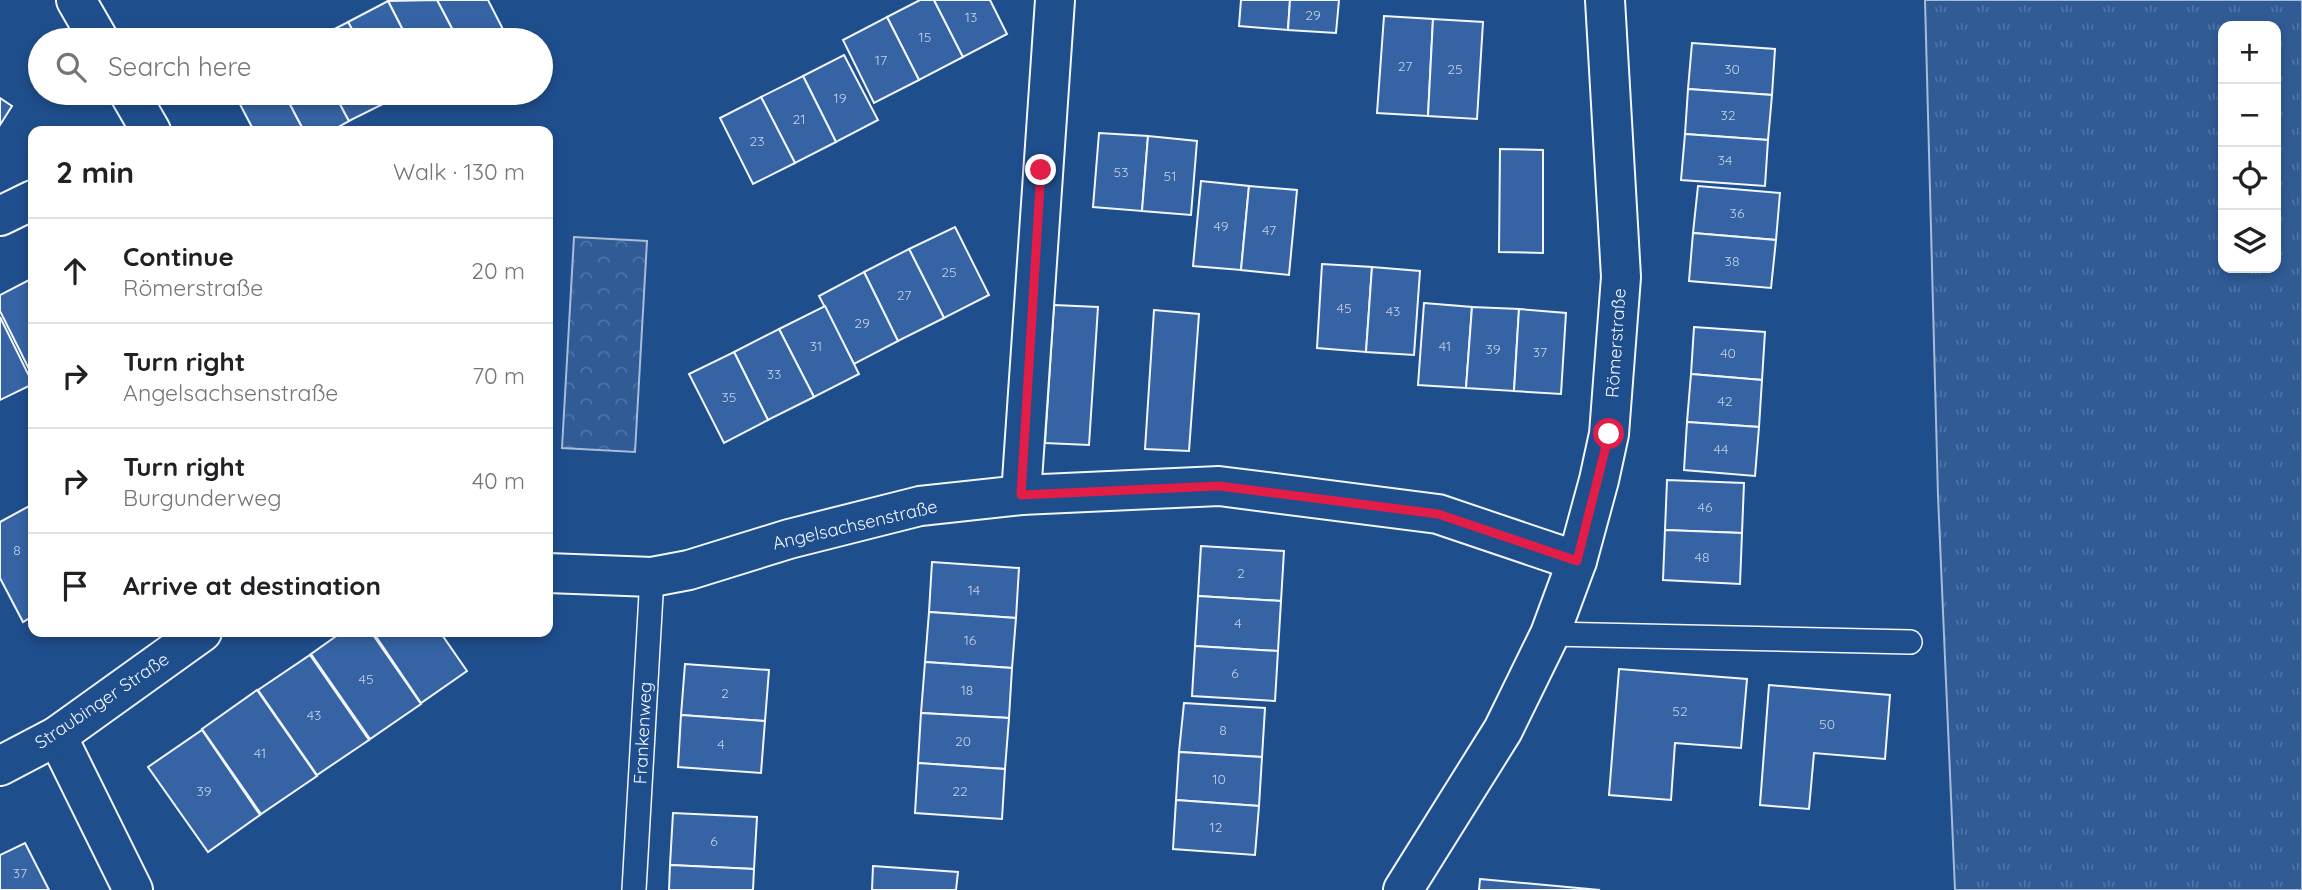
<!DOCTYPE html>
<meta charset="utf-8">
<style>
:root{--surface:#fff;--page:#f2f2f2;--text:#202124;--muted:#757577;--line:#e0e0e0}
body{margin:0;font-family:Quicksand,sans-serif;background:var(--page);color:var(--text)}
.controls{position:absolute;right:21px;top:21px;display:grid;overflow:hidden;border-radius:14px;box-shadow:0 4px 10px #0003}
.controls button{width:63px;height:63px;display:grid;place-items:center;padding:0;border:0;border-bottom:2px solid var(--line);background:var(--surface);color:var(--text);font:35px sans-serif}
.stop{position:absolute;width:21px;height:21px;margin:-16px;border:5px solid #e11d48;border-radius:50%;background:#fff}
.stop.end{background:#e11d48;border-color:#fff;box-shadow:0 2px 7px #0008}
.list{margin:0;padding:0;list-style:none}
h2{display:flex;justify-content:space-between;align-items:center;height:91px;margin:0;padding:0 28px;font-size:30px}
h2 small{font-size:23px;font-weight:400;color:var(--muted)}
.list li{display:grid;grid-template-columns:46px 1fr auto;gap:21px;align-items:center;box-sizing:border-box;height:105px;padding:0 28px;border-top:2px solid var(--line)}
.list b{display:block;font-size:26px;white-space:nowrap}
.list p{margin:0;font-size:23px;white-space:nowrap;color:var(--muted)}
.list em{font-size:23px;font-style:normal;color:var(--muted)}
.icon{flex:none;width:38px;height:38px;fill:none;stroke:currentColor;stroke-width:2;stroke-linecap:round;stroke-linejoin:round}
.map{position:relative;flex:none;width:2302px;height:890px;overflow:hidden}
.search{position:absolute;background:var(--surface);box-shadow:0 4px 10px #0003;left:28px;top:28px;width:525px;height:77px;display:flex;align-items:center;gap:18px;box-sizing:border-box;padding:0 24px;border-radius:38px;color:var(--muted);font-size:26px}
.panel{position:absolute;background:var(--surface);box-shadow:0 4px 10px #0003;left:28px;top:126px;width:525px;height:511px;border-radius:14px}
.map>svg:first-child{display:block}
</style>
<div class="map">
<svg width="2302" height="890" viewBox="0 0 2302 890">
<defs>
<pattern id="grass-tufts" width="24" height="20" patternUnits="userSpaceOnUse" patternTransform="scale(1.75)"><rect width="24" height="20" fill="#305b95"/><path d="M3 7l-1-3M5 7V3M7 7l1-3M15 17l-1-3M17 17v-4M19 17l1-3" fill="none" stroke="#4e73a5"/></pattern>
<pattern id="forest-crowns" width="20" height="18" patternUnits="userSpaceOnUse" patternTransform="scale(1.75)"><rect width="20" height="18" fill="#305b95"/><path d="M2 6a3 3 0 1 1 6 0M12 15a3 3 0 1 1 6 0" fill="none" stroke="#4e73a5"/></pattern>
</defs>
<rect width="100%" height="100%" fill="#1f4e8c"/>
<path fill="url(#grass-tufts)" stroke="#a8bbd7" stroke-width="2" fill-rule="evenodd" d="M1925,0h377v890h-347l-17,-394zM2223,26h53v242h-53z"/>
<polygon fill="url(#forest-crowns)" stroke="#a8bbd7" stroke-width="2" points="574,237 647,241 635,452 562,448"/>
<g fill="#3563a3" stroke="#f2f6ff" stroke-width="2">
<polygon points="437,0 488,0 508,39 458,40"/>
<polygon points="437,0 458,40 408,40 388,1"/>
<polygon points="920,0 934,0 963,57 919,80 887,17"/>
<polygon points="934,0 990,0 1007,34 963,57"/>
<polygon points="1241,0 1290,0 1288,30 1239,26"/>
<polygon points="1290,0 1339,0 1336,33 1288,30"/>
<polygon points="388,1 408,40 358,40 348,22"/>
<polygon points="1384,16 1433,19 1428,116 1377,113"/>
<polygon points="887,17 919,80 874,103 843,40"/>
<polygon points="1433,19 1483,22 1477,119 1428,116"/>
<polygon points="348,22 358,40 313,40"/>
<polygon points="1692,43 1775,49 1772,95 1688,89"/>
<polygon points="844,55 878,120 836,142 803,76"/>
<polygon points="803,76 836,142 795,163 761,97"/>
<polygon points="1688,89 1772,95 1768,140 1685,134"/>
<polygon points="234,93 284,93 304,131 254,131"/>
<polygon points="284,93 334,93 349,121 331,131 304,131"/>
<polygon points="334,93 385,93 389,101 349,121"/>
<polygon points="761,97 795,163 753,184 720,118"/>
<polygon points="0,98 12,106 0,125"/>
<polygon points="1099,133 1148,136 1142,211 1093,207"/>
<polygon points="1685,134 1768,140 1765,186 1681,180"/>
<polygon points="1148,136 1197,141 1191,215 1142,211"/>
<polygon points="1500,149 1543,150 1543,253 1499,252"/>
<polygon points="1201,181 1249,186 1241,270 1193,266"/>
<polygon points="1249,186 1297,190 1289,275 1241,270"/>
<polygon points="1698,186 1780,193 1776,240 1693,233"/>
<polygon points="955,227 989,295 944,318 909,249"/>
<polygon points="1693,233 1776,240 1771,288 1689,281"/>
<polygon points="909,249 944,318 898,341 864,272"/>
<polygon points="1322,264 1372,267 1366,352 1317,348"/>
<polygon points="1372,267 1420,271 1414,355 1366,352"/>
<polygon points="864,272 898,341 854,364 819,296"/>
<polygon points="33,278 33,377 0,311 0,295"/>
<polygon points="1424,303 1472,307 1466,388 1418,385"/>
<polygon points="1054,305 1098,307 1089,445 1045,443"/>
<polygon points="825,306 859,374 814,397 779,329"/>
<polygon points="1472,307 1519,309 1514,391 1466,388"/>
<polygon points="1519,309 1566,313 1561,394 1514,391"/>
<polygon points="1154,310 1199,314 1189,451 1145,449"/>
<polygon points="0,317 33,384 0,400"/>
<polygon points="1694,327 1765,332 1762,380 1691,374"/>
<polygon points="779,329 814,397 768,420 734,352"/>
<polygon points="734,352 768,420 724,443 689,374"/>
<polygon points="1691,374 1762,380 1759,427 1687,422"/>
<polygon points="1687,422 1759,427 1755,476 1684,470"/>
<polygon points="1667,480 1744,483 1742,533 1665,530"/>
<polygon points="33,504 33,616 23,622 0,578 0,522"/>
<polygon points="1665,530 1742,533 1740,584 1663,580"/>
<polygon points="1201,546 1284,551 1281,601 1198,596"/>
<polygon points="932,562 1019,568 1016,618 929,612"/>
<polygon points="1198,596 1281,601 1278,651 1195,646"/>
<polygon points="929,612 1016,618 1012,668 925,662"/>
<polygon points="342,632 371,632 421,704 370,739 311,654"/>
<polygon points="373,632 440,632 467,671 421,703"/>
<polygon points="1195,646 1278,651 1275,701 1192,696"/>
<polygon points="310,655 369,740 317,775 258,690"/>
<polygon points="925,662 1012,668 1009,718 921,713"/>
<polygon points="685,664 769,670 765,721 681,715"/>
<polygon points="1619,669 1747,679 1741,748 1675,743 1671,800 1609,795"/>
<polygon points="1769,685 1890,695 1885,759 1814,753 1809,809 1760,805"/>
<polygon points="257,690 317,776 261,814 202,729"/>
<polygon points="1184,703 1265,708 1262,757 1179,752"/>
<polygon points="921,713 1009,718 1005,769 918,763"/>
<polygon points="681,715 765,721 761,773 678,767"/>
<polygon points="202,730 260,815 208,852 148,767"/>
<polygon points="1179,752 1262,757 1259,806 1176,800"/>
<polygon points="918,763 1005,769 1002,819 915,813"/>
<polygon points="1176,800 1259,806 1255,855 1173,849"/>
<polygon points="673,813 757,817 754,869 670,865"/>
<polygon points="25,843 49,890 0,890 0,855"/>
<polygon points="670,865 754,869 753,890 669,890"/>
<polygon points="873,866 958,872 956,890 872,890"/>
<polygon points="1480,879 1600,890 1479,890"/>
</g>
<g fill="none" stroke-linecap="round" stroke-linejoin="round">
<g stroke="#f2f6ff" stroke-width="26">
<g id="service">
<polyline points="1550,634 1910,642"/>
<polyline points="634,890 652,577"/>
</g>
</g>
<g stroke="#f2f6ff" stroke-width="42">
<g id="minor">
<polyline points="76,0 99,40"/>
<polyline points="129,93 151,131"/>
<polyline points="0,216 33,200"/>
<polyline points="1021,495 1055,0"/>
<polyline points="548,573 652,577 689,570 789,539 920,506 1021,495 1219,486 1438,514 1577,561"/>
<polyline points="57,736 133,890"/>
<polyline points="0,766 57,736 202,632"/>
<polyline points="1403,890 1503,730 1550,634 1577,561 1599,480 1609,434 1621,277 1605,0"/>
</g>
</g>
<use href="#service" stroke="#1f4e8c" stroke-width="23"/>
<use href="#minor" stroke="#1f4e8c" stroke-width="38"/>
</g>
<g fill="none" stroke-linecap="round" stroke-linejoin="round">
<polyline stroke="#e11d48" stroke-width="9" points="1041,170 1021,495 1219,486 1438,514 1577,561 1609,434"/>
</g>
<g text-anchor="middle" stroke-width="5" stroke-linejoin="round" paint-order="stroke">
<g font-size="14" fill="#c3d1e8">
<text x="1313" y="20">29</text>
<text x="971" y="22">13</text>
<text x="925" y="42">15</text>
<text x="881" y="65">17</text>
<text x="1405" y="71">27</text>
<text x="1455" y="74">25</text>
<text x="1732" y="74">30</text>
<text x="840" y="103">19</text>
<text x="1728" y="120">32</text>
<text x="799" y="124">21</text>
<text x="757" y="146">23</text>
<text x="1725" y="165">34</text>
<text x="1121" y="177">53</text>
<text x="1170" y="181">51</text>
<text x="1737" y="218">36</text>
<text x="1221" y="231">49</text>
<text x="1269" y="235">47</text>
<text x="1732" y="266">38</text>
<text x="949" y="277">25</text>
<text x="904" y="300">27</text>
<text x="1344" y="313">45</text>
<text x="1393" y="316">43</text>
<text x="862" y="328">29</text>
<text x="816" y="351">31</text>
<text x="1445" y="351">41</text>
<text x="1493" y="354">39</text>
<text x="1540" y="357">37</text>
<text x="1728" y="358">40</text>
<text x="774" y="379">33</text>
<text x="729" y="402">35</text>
<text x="1725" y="406">42</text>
<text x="1721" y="454">44</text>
<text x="1705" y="512">46</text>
<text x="17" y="555">8</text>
<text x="1702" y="562">48</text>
<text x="1241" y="578">2</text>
<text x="974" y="595">14</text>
<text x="1238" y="628">4</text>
<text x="970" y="645">16</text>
<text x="1235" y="678">6</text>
<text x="366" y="684">45</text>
<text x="967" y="695">18</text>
<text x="725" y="698">2</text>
<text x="1680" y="716">52</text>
<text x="314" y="720">43</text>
<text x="1827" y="729">50</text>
<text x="1223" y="735">8</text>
<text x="963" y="746">20</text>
<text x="721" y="749">4</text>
<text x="260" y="758">41</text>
<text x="1219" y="784">10</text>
<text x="204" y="796">39</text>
<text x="960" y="796">22</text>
<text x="1216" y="832">12</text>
<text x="714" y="846">6</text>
<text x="20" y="878">37</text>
</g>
<g font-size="18" fill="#f2f6ff" stroke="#1f4e8c">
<text transform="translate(1616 343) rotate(-86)" y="6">Römerstraße</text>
<text transform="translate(855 525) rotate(-13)" y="6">Angelsachsenstraße</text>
<text transform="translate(102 701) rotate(-34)" y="6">Straubinger Straße</text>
<text transform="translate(643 733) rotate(-87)" y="6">Frankenweg</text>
</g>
</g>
</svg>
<div class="controls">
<button>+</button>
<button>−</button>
<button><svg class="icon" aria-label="locate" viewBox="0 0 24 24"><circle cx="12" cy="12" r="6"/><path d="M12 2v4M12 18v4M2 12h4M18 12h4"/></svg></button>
<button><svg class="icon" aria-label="layers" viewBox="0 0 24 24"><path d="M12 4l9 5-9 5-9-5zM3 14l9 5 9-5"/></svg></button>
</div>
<div class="stop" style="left:1609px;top:434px"></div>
<div class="stop end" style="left:1041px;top:170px"></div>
<div class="search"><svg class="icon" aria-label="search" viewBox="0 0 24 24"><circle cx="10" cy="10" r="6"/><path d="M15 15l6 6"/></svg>Search here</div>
<section class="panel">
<h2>2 min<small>Walk · 130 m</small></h2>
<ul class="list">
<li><svg class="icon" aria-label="ahead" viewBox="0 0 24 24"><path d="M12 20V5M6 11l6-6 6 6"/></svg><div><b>Continue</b><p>Römerstraße</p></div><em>20 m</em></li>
<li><svg class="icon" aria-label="right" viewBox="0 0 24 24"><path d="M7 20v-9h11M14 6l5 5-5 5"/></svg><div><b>Turn right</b><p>Angelsachsenstraße</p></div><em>70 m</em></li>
<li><svg class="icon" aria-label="right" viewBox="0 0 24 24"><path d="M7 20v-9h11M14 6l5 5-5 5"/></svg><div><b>Turn right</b><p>Burgunderweg</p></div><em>40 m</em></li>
<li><svg class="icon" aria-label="arrive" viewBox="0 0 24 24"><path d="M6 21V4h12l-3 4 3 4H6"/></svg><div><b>Arrive at destination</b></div></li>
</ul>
</section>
</div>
